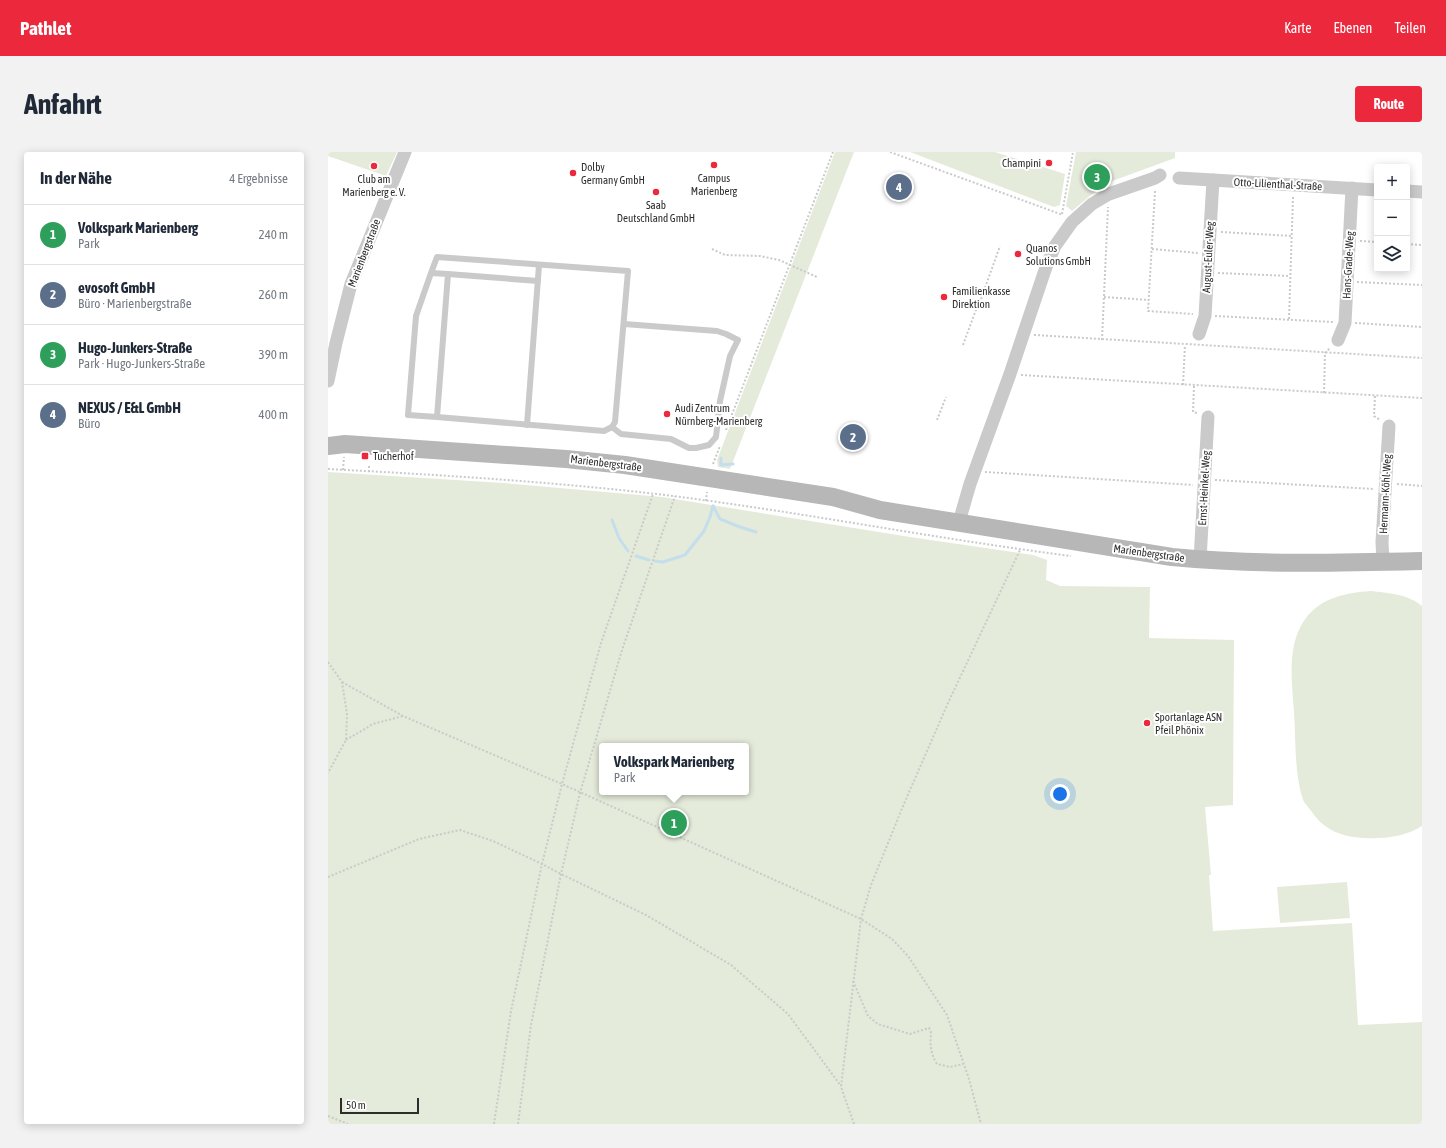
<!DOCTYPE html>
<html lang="de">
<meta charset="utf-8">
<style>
:root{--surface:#fff;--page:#f2f2f3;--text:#1f2937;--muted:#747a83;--line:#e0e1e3;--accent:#eb283c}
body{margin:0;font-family:"Asap Condensed",sans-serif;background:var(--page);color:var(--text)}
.controls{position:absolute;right:12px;top:12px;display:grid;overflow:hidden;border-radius:4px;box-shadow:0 2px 10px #0003}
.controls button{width:36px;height:36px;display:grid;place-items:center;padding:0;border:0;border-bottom:1px solid var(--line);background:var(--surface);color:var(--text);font:20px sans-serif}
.scale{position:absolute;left:12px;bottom:10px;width:79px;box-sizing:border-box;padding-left:4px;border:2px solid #2d2d2d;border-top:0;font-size:11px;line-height:14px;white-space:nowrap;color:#2d2d2d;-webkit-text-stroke:3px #fff;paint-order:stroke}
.you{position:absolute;left:732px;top:642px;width:14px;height:14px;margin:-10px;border:3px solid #fff;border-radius:50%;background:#1a73e8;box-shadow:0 0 0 6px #1a73e833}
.badge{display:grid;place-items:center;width:26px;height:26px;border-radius:50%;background:var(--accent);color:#fff;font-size:13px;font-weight:700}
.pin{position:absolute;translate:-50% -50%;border:2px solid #fff;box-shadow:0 1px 4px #0006}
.popup{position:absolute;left:271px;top:591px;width:150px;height:52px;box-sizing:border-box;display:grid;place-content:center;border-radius:4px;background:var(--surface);filter:drop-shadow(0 1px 3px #0005);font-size:13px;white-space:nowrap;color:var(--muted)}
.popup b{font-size:15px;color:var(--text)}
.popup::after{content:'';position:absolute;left:50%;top:100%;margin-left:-8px;border:8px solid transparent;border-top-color:var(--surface)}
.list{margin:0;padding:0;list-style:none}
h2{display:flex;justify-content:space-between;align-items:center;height:52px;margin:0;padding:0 16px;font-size:17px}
h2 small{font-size:13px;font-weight:400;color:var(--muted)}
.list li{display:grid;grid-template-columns:26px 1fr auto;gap:12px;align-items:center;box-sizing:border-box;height:60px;padding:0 16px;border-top:1px solid var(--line)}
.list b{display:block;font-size:15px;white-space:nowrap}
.list p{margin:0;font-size:13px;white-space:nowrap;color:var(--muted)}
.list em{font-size:13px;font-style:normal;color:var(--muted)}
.icon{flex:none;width:22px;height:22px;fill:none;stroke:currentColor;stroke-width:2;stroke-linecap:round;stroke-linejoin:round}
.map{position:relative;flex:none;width:1094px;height:972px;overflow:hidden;border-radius:4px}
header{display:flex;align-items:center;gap:24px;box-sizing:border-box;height:56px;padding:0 20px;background:var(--accent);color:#fff}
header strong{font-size:19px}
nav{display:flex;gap:22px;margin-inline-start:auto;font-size:14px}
.intro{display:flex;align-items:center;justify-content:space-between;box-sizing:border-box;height:96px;padding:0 24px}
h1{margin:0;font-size:28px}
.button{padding:10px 18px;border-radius:4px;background:var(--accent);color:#fff;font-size:14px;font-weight:700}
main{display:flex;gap:24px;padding:0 24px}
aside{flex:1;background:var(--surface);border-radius:4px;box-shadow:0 2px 10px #0003}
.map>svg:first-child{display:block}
</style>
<header>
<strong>Pathlet</strong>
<nav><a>Karte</a><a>Ebenen</a><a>Teilen</a></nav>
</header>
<div class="intro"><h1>Anfahrt</h1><a class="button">Route</a></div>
<main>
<aside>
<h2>In der Nähe<small>4 Ergebnisse</small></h2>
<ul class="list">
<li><span class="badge" style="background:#2e9e5b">1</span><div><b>Volkspark Marienberg</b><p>Park</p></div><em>240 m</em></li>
<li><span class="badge" style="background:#5c6f8a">2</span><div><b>evosoft GmbH</b><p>Büro · Marienbergstraße</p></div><em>260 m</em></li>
<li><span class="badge" style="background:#2e9e5b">3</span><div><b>Hugo-Junkers-Straße</b><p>Park · Hugo-Junkers-Straße</p></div><em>390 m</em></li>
<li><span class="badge" style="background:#5c6f8a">4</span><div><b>NEXUS / E&amp;L GmbH</b><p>Büro</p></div><em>400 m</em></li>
</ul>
</aside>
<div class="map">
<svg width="1094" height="972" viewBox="0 0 1094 972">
<rect width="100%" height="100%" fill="#fff"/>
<g fill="#e4ebda" fill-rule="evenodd">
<polygon points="0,0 69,0 58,24 0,4"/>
<polygon points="507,0 526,0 402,317 390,315 389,308"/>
<polygon points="582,0 667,0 737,22 732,53 726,55"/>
<polygon points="748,0 847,0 847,6 776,32 744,59 738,54"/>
<path d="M0,320l175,11 159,14 248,40 123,18 14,5 -1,20 14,6 90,1 -1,51 85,2 -1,165 -28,2 6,68h-2l4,56 139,-8 6,102 64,-3v102h-1094zM274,594h144v46h-144z"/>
<path d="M1042,439c18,2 38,3 52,15v220c-18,11 -38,13 -58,12 -22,-1 -40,-8 -52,-26 -3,-4 -7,-8 -9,-12 -9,-28 -7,-59 -9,-88 -2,-30 -8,-68 12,-94 16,-21 40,-25 64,-27z"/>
<polygon points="1019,730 1022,766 952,771 949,735"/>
</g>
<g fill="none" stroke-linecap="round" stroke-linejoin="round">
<g stroke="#c5deec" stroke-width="3">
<polyline points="393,306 393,313 405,312"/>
<polyline points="385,354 392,367 412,375 428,380"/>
<polyline points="284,368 291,386 300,399"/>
<polyline points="308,404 321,408"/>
<polyline points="327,409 335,410 357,403 376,379 382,365 385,354"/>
</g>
<g stroke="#cacaca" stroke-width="2" stroke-dasharray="2 2" stroke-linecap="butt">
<polyline points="562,0 735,63"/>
<polyline points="827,39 820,159 865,162"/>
<polyline points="734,62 745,0"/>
<polyline points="893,80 964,84"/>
<polyline points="1032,89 1049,90"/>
<polyline points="1079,92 1094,93"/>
<polyline points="384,97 397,103 432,104 451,108 489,125"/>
<polyline points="824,97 870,101"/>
<polyline points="890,121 962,124"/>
<polyline points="1029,130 1094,133"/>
<polyline points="776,145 821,148"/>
<polyline points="653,147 672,94"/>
<polyline points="887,164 1005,170"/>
<polyline points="961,167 965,45"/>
<polyline points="1027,171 1094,175"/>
<polyline points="706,183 1094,206"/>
<polyline points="774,188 780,55"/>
<polyline points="635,193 652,147"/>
<polyline points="693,223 1094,246"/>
<polyline points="855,233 857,193"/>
<polyline points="866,234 865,260 869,261"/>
<polyline points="996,241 997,201 1002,196"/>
<polyline points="1047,244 1046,264 1052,268"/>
<polyline points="609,268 618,245"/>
<polyline points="398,278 505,0"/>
<polyline points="385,312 392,294"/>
<path d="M0,317c114,6 231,13 345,27 133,17 265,43 398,60"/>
<polyline points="15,318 16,305"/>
<polyline points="41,320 41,314"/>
<polyline points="657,320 865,333"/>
<polyline points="887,328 1046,337"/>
<polyline points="1069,332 1094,334"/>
<polyline points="378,349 379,340"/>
<polyline points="0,510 14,530 19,562 18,588 0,621"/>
<polyline points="14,530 75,564 234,632 533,767 564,787 580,804 619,863 641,927 653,972"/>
<polyline points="18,588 45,572 75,564"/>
<polyline points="0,725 91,687 132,678 165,689 214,712 233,722 318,763 403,813 460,862 513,934"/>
<path d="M525,829l15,35 10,8 32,10 19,-6 2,4c-1,12 -1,21 6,32l13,3 13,-3"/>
<polyline points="0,964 20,972"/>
<polyline points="166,972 183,859 214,712 234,632 273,491 325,342"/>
<polyline points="190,972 203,873 233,722 252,641 294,498 347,344"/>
<polyline points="526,972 513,935 533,767 543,733 575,654 620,551 692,398"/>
</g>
<g stroke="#cacaca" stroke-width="6">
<polyline points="103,121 109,105 300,119 287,270 284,275 276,279 109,265 120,122 103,121 88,164 80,263 109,265"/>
<polyline points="120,122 210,129"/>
<polyline points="199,273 211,113"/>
<polyline points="284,275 293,282 343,287 361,296 368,296 381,293 388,285 392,249 402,204 410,188 398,182 389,179 296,172"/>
</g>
<g stroke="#cacaca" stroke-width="13">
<polyline points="851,26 1049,38"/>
<polyline points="1079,39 1094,40"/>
<polyline points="871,182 877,164 885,28"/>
<polyline points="1010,188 1017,171 1024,36"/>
<polyline points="0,229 8,191 23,132 77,0"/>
<polyline points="631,370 642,332 682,222 718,115 727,94 744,70 764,52 781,42 827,26 832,23"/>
<polyline points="872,408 880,265"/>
<polyline points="1055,410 1054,390 1061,274"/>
</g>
<path stroke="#b7b7b7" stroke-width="18" d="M0,294l17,-2 221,15 59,6 208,32 47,13 292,47c83,8 166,6 250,4"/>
</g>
<g fill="#eb283c" stroke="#fff" stroke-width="1.5">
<circle cx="721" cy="11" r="4"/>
<circle cx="386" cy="13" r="4"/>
<circle cx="46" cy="14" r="4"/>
<circle cx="245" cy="21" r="4"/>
<circle cx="328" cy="40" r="4"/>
<circle cx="690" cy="102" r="4"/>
<circle cx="616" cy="145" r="4"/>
<circle cx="339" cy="262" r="4"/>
<rect x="33" y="300" width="8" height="8" rx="2"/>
<circle cx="819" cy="571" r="4"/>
</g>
<g text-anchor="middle" stroke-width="4" stroke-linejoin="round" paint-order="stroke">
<g font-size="11" fill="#2d2d2d" stroke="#fff" text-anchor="start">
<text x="713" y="15" text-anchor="end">Champini</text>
<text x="253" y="19">Dolby<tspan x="253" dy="13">Germany GmbH</tspan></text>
<text x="386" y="30" text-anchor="middle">Campus<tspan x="386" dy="13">Marienberg</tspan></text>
<text x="46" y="31" text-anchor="middle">Club am<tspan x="46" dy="13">Marienberg e. V.</tspan></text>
<text x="328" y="57" text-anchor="middle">Saab<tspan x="328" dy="13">Deutschland GmbH</tspan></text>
<text x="698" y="100">Quanos<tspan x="698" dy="13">Solutions GmbH</tspan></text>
<text x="624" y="143">Familienkasse<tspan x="624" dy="13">Direktion</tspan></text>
<text x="347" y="260">Audi Zentrum<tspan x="347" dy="13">Nürnberg-Marienberg</tspan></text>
<text x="45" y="308">Tucherhof</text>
<text x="827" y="569">Sportanlage ASN<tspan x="827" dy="13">Pfeil Phönix</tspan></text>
</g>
<g font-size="11" fill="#2d2d2d" stroke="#fff">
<text transform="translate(950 32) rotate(3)" y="4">Otto-Lilienthal-Straße</text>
<text transform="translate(36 101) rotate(-69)" y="4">Marienbergstraße</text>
<text transform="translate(880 105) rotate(-87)" y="4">August-Euler-Weg</text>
<text transform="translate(1020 113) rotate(-87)" y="4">Hans-Grade-Weg</text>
<text transform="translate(278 311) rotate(7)" y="4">Marienbergstraße</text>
<text transform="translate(876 336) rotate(-87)" y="4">Ernst-Heinkel-Weg</text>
<text transform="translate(1057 342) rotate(-87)" y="4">Hermann-Köhl-Weg</text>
<text transform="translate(821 401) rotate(8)" y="4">Marienbergstraße</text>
</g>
</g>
</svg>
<div class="controls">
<button>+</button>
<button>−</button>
<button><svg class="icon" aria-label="layers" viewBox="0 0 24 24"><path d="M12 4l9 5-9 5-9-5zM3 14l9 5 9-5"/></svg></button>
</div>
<div class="scale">50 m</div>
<div class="you"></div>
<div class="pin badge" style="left:346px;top:671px;background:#2e9e5b">1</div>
<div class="popup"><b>Volkspark Marienberg</b>Park</div>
<div class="pin badge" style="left:525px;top:285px;background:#5c6f8a">2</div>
<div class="pin badge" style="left:769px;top:25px;background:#2e9e5b">3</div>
<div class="pin badge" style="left:571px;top:35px;background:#5c6f8a">4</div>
</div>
</main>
